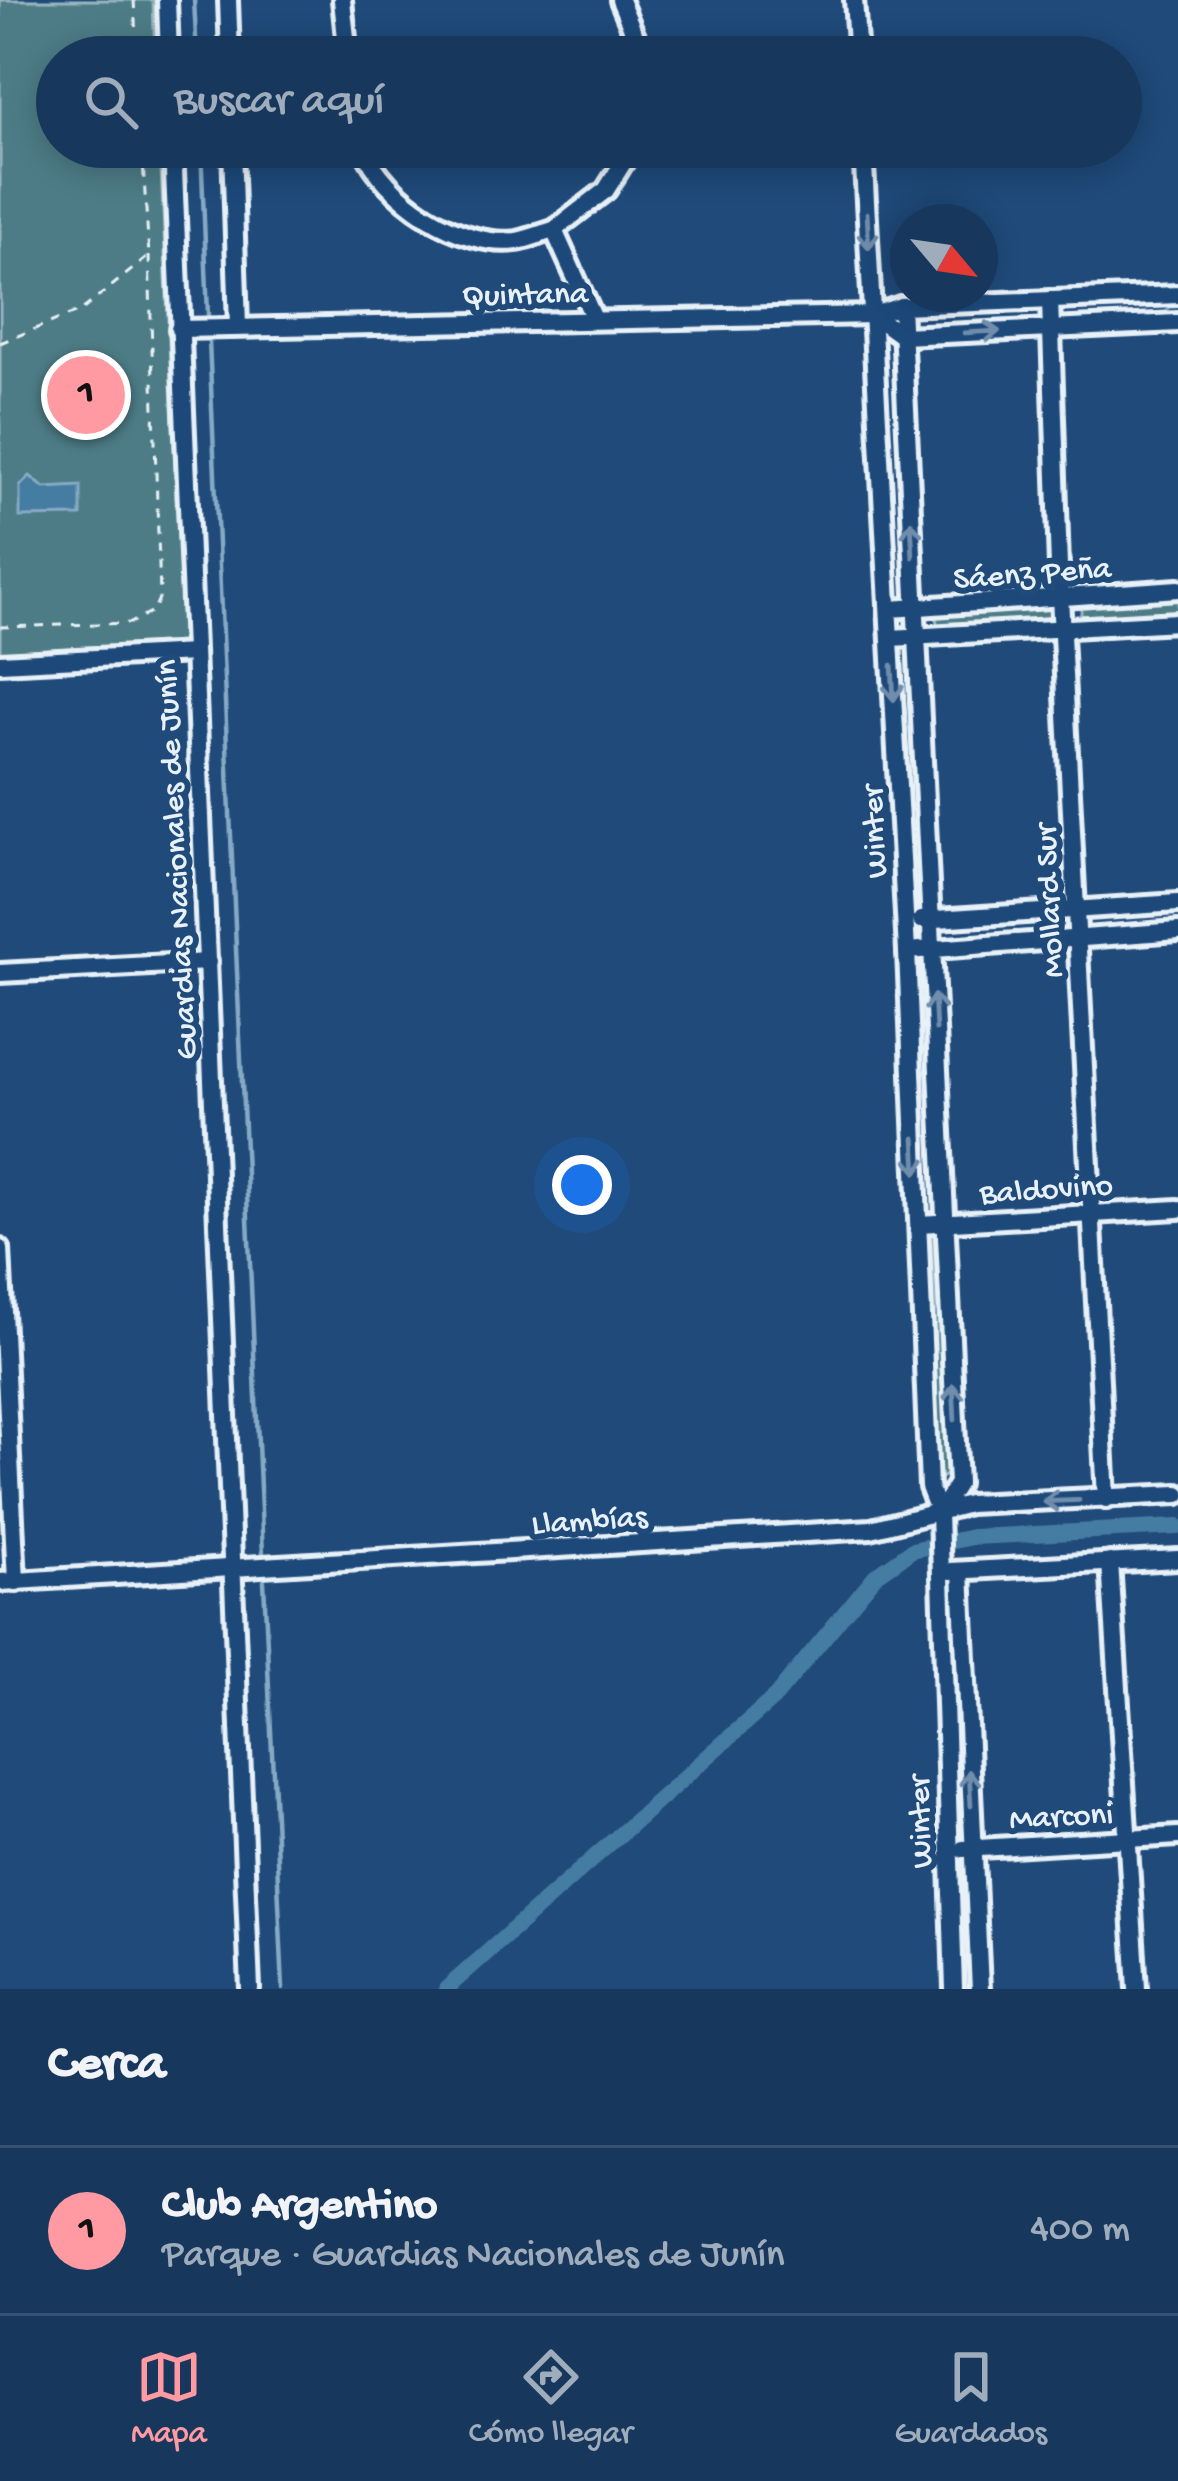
<!DOCTYPE html>
<html lang="es">
<meta charset="utf-8">
<style>
:root{--surface:#17385c;--page:#244365;--text:#f1f3f6;--muted:#9eacbb;--line:#365272;--accent:#ff9aa2}
body{margin:0;font-family:"Gochi Hand",sans-serif;background:var(--page);color:var(--text)}
.compass{position:absolute;left:890px;top:204px;width:108px;height:108px;border-radius:50%;background:var(--surface);box-shadow:0 6px 30px #0003;rotate:119deg}
.you{position:absolute;left:582px;top:1185px;width:42px;height:42px;margin:-30px;border:9px solid #fff;border-radius:50%;background:#1a73e8;box-shadow:0 0 0 18px #1a73e833}
.badge{display:grid;place-items:center;width:78px;height:78px;border-radius:50%;background:var(--accent);color:#111;font-size:39px;font-weight:700}
.pin{position:absolute;translate:-50% -50%;border:6px solid #fff;box-shadow:0 3px 12px #0006}
.list{margin:0;padding:0;list-style:none}
h2{display:flex;justify-content:space-between;align-items:center;height:156px;margin:0;padding:0 48px;font-size:51px}
h2 small{font-size:39px;font-weight:400;color:var(--muted)}
.list li{display:grid;grid-template-columns:78px 1fr auto;gap:36px;align-items:center;box-sizing:border-box;height:168px;padding:0 48px;border-top:3px solid var(--line)}
.list b{display:block;font-size:45px;white-space:nowrap}
.list p{margin:0;font-size:39px;white-space:nowrap;color:var(--muted)}
.list em{font-size:39px;font-style:normal;color:var(--muted)}
.icon{flex:none;width:66px;height:66px;fill:none;stroke:currentColor;stroke-width:2;stroke-linecap:round;stroke-linejoin:round}
.map{position:relative;flex:none;width:1178px;height:1989px;overflow:hidden}
.search{position:absolute;background:var(--surface);box-shadow:0 6px 30px #0003;left:36px;right:36px;top:36px;height:132px;display:flex;align-items:center;gap:30px;box-sizing:border-box;padding:0 42px;border-radius:66px;color:var(--muted);font-size:45px}
.sheet{height:324px;background:var(--surface)}
nav{display:flex;justify-content:space-around;align-items:center;box-sizing:border-box;height:168px;border-top:3px solid var(--line);background:var(--surface);font-size:33px;color:var(--muted)}
nav a{display:grid;justify-items:center;gap:6px}
nav .on{color:var(--accent)}
.map>svg:first-child{display:block}
</style>
<div class="map">
<svg width="1178" height="1989" viewBox="0 0 1178 1989">
<rect width="100%" height="100%" fill="#1f4a7a"/>
<filter id="ink" filterUnits="userSpaceOnUse"><feTurbulence type="fractalNoise" baseFrequency=".00833" numOctaves="2"/><feDisplacementMap in="SourceGraphic" scale="24" xChannelSelector="R" yChannelSelector="G"/><feConvolveMatrix kernelMatrix="1 2 1 2 8 2 1 2 1" color-interpolation-filters="sRGB"/></filter>
<g filter="url(#ink)">
<g fill="#4d7c86" stroke="#9ab6bf" stroke-width="3">
<polygon points="0,0 153,0 155,57 57,57 57,147 160,147 183,642 0,652"/>
<polygon points="1178,600 1178,613 1081,618 1081,605"/>
<polygon points="1051,607 1052,618 937,625 936,615"/>
<polygon points="906,646 918,646 930,903 918,903"/>
<polygon points="929,960 943,1205 935,1205 921,961"/>
<polygon points="945,1233 950,1472 938,1480 933,1234"/>
<polygon points="965,1591 974,1828 961,1829 952,1592"/>
</g>
<polygon fill="#457ba2" stroke="#86aac4" stroke-width="3" points="30,476 44,488 81,486 81,516 20,517 20,486"/>
<g fill="none" stroke-linecap="round" stroke-linejoin="round">
<g stroke="#86aac4" stroke-width="4.5">
<polyline points="194,0 197,57"/>
<polyline points="201,147 208,315"/>
<polyline points="209,341 263,1555"/>
<polyline points="264,1581 283,1989"/>
</g>
<polyline stroke="#457ba2" stroke-width="16" points="446,1989 775,1697 875,1576 912,1550 972,1537 1178,1527"/>
<g stroke="#e8f1f8" stroke-width="26">
<g id="street">
<polyline points="167,0 169,57"/>
<polyline points="228,0 230,57"/>
<polyline points="342,0 348,57"/>
<polyline points="620,0 644,57"/>
<polyline points="854,0 858,57"/>
<polyline points="173,147 250,1989"/>
<polyline points="232,147 238,327"/>
<path d="M363,147c21,51 97,102 154,94 12,-2 25,-8 37,-11"/>
<polyline points="863,147 907,951 929,1487 939,1513 954,1989"/>
<polyline points="1050,300 1060,596 1106,1499"/>
<polyline points="901,306 958,1483 939,1513"/>
<polyline points="873,315 902,336 1178,323"/>
<polyline points="594,319 554,230 606,190 633,147"/>
<polyline points="179,329 873,315 901,306 1178,295"/>
<polyline points="890,609 1178,589"/>
<polyline points="891,638 1178,622"/>
<polyline points="0,663 194,653"/>
<polyline points="921,920 1178,903"/>
<polyline points="907,951 1178,931"/>
<polyline points="0,973 208,962"/>
<polyline points="919,1224 1178,1209"/>
<polyline points="0,1249 16,1582"/>
<polyline points="1110,1562 1137,1989"/>
<polyline points="951,1571 1178,1559"/>
<polyline points="961,1571 980,1989"/>
<polyline points="0,1582 871,1529 969,1504 1178,1494"/>
<polyline points="963,1849 1178,1836"/>
</g>
</g>
<g stroke="#e8f1f8" stroke-width="3" stroke-dasharray="9 9" stroke-linecap="butt">
<polyline points="134,0 137,57"/>
<polyline points="0,343 82,310 149,256 142,147"/>
<polyline points="0,627 130,623 154,610 160,596 149,256"/>
</g>
<use href="#street" stroke="#1f4a7a" stroke-width="16"/>
</g>
<defs><path id="oneway-shaft" d="M-6 0H5M1.5-3L5.5 0L1.5 3" fill="none" stroke-width="1.6" stroke-linecap="round" stroke-linejoin="round" transform="scale(3)"/></defs>
<g stroke="#6f8dac">
<use href="#oneway-shaft" transform="translate(868 231) rotate(87)"/>
<use href="#oneway-shaft" transform="translate(982 332) rotate(-3)"/>
<use href="#oneway-shaft" transform="translate(912 539) rotate(-93)"/>
<use href="#oneway-shaft" transform="translate(893 683) rotate(87)"/>
<use href="#oneway-shaft" transform="translate(935 1012) rotate(-93)"/>
<use href="#oneway-shaft" transform="translate(916 1156) rotate(87)"/>
<use href="#oneway-shaft" transform="translate(954 1402) rotate(-93)"/>
<use href="#oneway-shaft" transform="translate(1061 1501) rotate(178)"/>
<use href="#oneway-shaft" transform="translate(970 1788) rotate(-93)"/>
</g>
</g>
<g text-anchor="middle" stroke-width="12" stroke-linejoin="round" paint-order="stroke">
<g font-size="33" fill="#e8f1f8" stroke="#1f4a7a">
<text transform="translate(525 291) rotate(-1)" y="12">Quintana</text>
<text transform="translate(1032 570) rotate(-4)" y="12">Sáenz Peña</text>
<text transform="translate(871 832) rotate(-93)" y="12">Winter</text>
<text transform="translate(173 860) rotate(-93)" y="12">Guardias Nacionales de Junín</text>
<text transform="translate(1046 901) rotate(-93)" y="12">Mollard Sur</text>
<text transform="translate(1046 1186) rotate(-4)" y="12">Baldovino</text>
<text transform="translate(589 1517) rotate(-4)" y="12">Llambías</text>
<text transform="translate(1061 1813) rotate(-3)" y="12">Marconi</text>
<text transform="translate(917 1822) rotate(-92)" y="12">Winter</text>
</g>
</g>
</svg>
<svg class="compass" viewBox="-18 -18 36 36"><path d="M0-13l5 13h-10z" fill="#e53935"/><path d="M0 13l5-13h-10z" fill="#9eacbb"/></svg>
<div class="you"></div>
<div class="pin badge" style="left:86px;top:395px">1</div>
<div class="search"><svg class="icon" aria-label="search" viewBox="0 0 24 24"><circle cx="10" cy="10" r="6"/><path d="M15 15l6 6"/></svg>Buscar aquí</div>
</div>
<section class="sheet">
<h2>Cerca<small></small></h2>
<ul class="list">
<li><span class="badge">1</span><div><b>Club Argentino</b><p>Parque · Guardias Nacionales de Junín</p></div><em>400 m</em></li>
</ul>
</section>
<nav>
<a class="on"><svg class="icon" aria-label="map" viewBox="0 0 24 24"><path d="M3 6l6-2 6 2 6-2v14l-6 2-6-2-6 2zM9 4v14M15 6v14"/></svg>Mapa</a>
<a><svg class="icon" aria-label="directions" viewBox="0 0 24 24"><path d="M12 3l9 9-9 9-9-9zM9 14v-3h6M13 9l2 2-2 2"/></svg>Cómo llegar</a>
<a><svg class="icon" aria-label="saved" viewBox="0 0 24 24"><path d="M7 4h10v16l-5-4-5 4z"/></svg>Guardados</a>
</nav>
